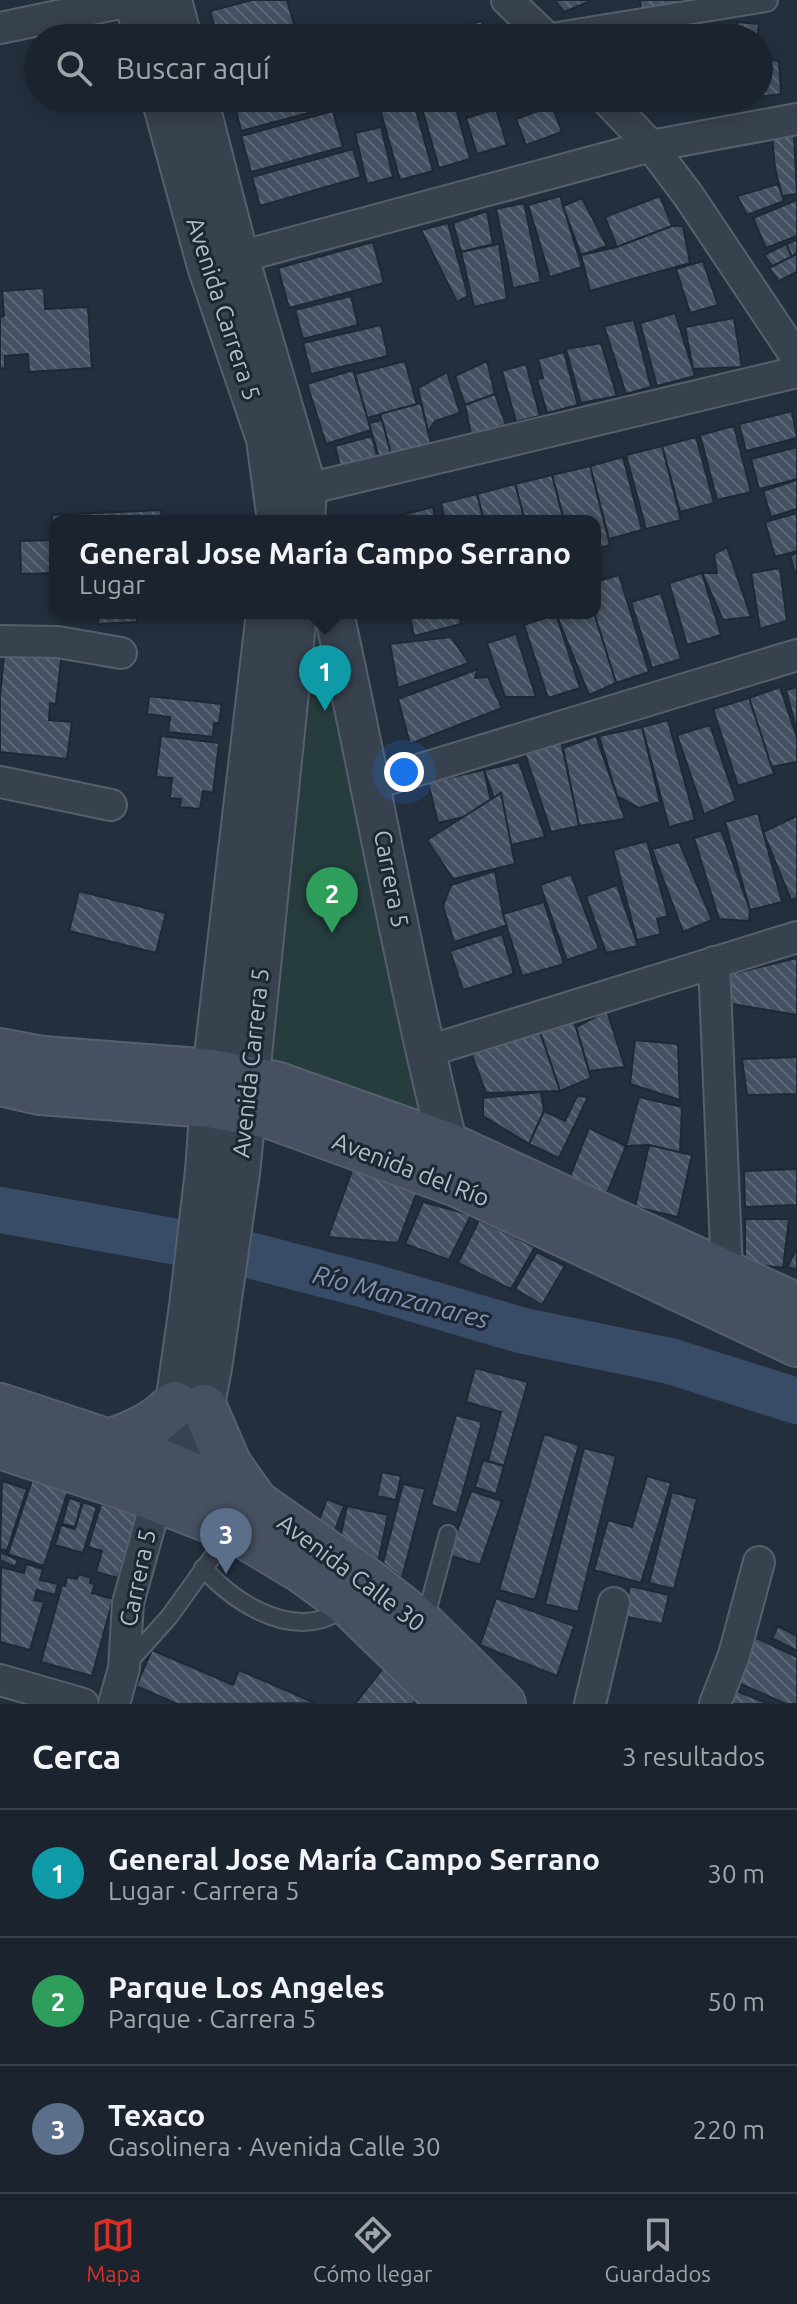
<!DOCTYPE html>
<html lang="es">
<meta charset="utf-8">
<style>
:root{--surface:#1b232e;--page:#282f3a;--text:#f1f3f6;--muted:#a0a4aa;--line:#39404a;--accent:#d93025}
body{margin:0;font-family:Ubuntu,sans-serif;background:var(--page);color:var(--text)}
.you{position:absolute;left:404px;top:772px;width:28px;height:28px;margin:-20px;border:6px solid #fff;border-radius:50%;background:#1a73e8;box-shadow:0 0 0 12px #1a73e833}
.badge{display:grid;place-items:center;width:52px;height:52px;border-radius:50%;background:var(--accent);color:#fff;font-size:26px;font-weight:700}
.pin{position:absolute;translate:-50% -66px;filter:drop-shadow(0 2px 4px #0008)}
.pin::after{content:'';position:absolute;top:42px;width:28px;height:24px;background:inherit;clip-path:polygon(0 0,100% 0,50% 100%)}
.popup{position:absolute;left:49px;top:515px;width:552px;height:104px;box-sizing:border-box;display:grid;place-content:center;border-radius:16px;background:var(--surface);filter:drop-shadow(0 2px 6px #0005);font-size:26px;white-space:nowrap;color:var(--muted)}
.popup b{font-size:30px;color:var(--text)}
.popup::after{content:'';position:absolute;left:50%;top:100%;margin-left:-16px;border:16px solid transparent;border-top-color:var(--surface)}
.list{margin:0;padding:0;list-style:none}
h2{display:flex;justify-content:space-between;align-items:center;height:104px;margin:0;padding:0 32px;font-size:34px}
h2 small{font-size:26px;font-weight:400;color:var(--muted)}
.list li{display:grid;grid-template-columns:52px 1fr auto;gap:24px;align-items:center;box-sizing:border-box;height:128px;padding:0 32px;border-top:2px solid var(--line)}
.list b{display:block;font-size:30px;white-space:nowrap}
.list p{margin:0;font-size:26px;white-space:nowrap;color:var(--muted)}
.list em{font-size:26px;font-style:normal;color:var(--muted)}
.icon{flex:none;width:44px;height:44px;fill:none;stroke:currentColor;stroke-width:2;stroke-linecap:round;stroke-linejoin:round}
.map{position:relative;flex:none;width:797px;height:1704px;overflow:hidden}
.search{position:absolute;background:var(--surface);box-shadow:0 4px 20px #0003;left:24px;right:24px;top:24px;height:88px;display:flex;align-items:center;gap:20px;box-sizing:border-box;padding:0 28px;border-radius:44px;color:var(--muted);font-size:30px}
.sheet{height:488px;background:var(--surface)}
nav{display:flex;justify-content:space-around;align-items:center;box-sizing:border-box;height:112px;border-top:2px solid var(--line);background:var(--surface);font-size:22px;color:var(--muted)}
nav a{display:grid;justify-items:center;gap:4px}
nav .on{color:var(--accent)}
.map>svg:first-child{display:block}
</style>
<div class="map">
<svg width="797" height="1704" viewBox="0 0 797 1704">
<defs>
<pattern id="building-back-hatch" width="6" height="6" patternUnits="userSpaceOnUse" patternTransform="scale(2)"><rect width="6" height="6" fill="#455162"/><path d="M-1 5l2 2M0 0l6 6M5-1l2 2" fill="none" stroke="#5d6877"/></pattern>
</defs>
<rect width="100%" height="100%" fill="#242f3e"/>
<polygon fill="#263c3f" points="309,613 327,613 432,1126 258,1064"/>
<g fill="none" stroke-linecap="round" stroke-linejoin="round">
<polyline stroke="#394c67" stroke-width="46" points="0,1210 249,1255 373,1287 524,1331 670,1361 797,1401"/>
</g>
<g fill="url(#building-back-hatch)" stroke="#1f2835" stroke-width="2">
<polygon points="252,0 287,0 296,31 271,38 218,38 210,11"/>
<polygon points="555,0 593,0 564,12"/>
<polygon points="640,0 719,0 641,9"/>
<polygon points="482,21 486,38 409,38"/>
<polygon points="737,22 759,24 757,38 739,38"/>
<polygon points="668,31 669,38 637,38 636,36"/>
<polygon points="704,33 705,38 687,38 687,34"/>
<polygon points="764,59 779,61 781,94 759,97 759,79 762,79 759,67 764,67"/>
<polygon points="233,98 333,98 335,106 241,131"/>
<polygon points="419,98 453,98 470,159 439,168"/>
<polygon points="509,98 538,98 540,103 513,110"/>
<polygon points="629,98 653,98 653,100 629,101"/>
<polygon points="413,100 433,171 400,180 380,109"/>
<polygon points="552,106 562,132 526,145 516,119"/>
<polygon points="496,109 507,145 477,154 466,118"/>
<polygon points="333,111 343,147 251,172 241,136"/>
<polygon points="381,127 393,177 367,184 355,133"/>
<polygon points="772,135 794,136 797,194 782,196 775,168"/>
<polygon points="353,149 361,177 260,206 252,177"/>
<polygon points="778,184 784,201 747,215 737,196"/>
<polygon points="560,196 582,267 550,277 528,205"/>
<polygon points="660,196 672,226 617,247 605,217"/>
<polygon points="582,198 607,246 581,255 563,206"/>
<polygon points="797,200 797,236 766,248 753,218"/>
<polygon points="524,203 541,282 513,288 496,209"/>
<polygon points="487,211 493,244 461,252 453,223"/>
<polygon points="448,223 468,296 457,302 421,230"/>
<polygon points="672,226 683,226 690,263 590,291 581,255 617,247"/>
<polygon points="797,240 797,252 792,257 786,244"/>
<polygon points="373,242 384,283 289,308 278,268"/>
<polygon points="499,244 507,299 474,307 461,252"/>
<polygon points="786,244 792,257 772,266 764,255"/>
<polygon points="797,254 797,272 779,281 769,268"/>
<polygon points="703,261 718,305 690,313 676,269"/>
<polygon points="44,288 45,309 88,307 92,368 29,372 28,354 5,356 5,368 0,369 0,317 4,316 2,291"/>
<polygon points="351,296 358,325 303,339 295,310"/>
<polygon points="675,313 695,376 657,386 640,323"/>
<polygon points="734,318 742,367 693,369 685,327"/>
<polygon points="634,320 651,387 626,394 604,326"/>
<polygon points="381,325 388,356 311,374 303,343"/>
<polygon points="601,343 617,396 581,403 566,349"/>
<polygon points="564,352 578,405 547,413 537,379 543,378 538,359"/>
<polygon points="405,361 417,405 367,418 355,374"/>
<polygon points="487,361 495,394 465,405 455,376"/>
<polygon points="526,364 540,416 516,422 502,371"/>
<polygon points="353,370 371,430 326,444 307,384"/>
<polygon points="447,372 460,413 435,421 428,432 418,388"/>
<polygon points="495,394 506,425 471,434 465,405"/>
<polygon points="421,403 432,447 392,458 380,414"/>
<polygon points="792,411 797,438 746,451 739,424"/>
<polygon points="382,420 392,458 380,461 369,423"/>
<polygon points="734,426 751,492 717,500 700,435"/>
<polygon points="372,436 378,460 341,470 335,446"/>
<polygon points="696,437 714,503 680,512 662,446"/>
<polygon points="662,446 681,520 646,529 626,455"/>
<polygon points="797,447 797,479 759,489 751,459"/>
<polygon points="623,457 642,530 609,539 590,466"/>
<polygon points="590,466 610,545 595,549 595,521 564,521 552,475"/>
<polygon points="552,475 564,521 525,521 515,484"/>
<polygon points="797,480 797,509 771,517 763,491"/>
<polygon points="515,484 525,521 484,521 477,494"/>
<polygon points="477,494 484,521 445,521 441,503"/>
<polygon points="433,507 436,521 387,521 386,519"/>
<polygon points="161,510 162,521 55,521 55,573 21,574 20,541 52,540 52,515"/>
<polygon points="797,513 797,551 775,557 765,522"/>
<polygon points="727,547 751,617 723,620 702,573 717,573 714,554"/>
<polygon points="797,553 797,578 790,556"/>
<polygon points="780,568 787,621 760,629 751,573"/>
<polygon points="702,573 721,635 687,645 669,583"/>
<polygon points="619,575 649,672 616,683 594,613 595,582"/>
<polygon points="661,593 681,659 652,668 631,602"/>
<polygon points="98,613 137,613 137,622 98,624"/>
<polygon points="409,613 459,613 461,624 414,636"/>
<polygon points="594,613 616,683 589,695 556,614"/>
<polygon points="556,614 580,688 548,698 524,625"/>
<polygon points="516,634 536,697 505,697 487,643"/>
<polygon points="451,637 469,663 398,688 390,644"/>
<polygon points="5,645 62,651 56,704 50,703 49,720 72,722 67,759 0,752 0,696"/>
<polygon points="478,669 475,678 488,677 502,708 410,744 398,699"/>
<polygon points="780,687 797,738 797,762 771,767 749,698"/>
<polygon points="797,687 797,732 786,690"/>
<polygon points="149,696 222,704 219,723 214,723 213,737 168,732 170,717 147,714"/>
<polygon points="749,698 774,774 738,786 713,709"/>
<polygon points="668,720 695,820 669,827 642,727"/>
<polygon points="710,725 736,801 704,814 677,735"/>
<polygon points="642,727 660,802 639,808 617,796 599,736"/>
<polygon points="161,736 219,743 213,793 203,791 200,809 180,807 181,799 170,798 172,778 156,777"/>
<polygon points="596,736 625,819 579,826 563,748"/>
<polygon points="561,741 579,826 551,832 525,754"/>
<polygon points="519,762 545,837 511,845 484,770"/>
<polygon points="484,770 493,810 438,823 428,782"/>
<polygon points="501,793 515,864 453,879 427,840"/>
<polygon points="758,813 782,902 750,910 725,822"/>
<polygon points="797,816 797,898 791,900 763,832"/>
<polygon points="721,830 750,910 749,921 719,919 694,838"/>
<polygon points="647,841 668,916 657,919 661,934 637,940 613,850"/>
<polygon points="679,842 712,920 683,932 652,849"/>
<polygon points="495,871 503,914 511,924 454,942 443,906 451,885"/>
<polygon points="571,874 599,949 567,960 540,885"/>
<polygon points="617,885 638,946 606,953 586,896"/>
<polygon points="79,891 166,913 156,953 69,931"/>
<polygon points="544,902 564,964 522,976 503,914"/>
<polygon points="502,934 514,974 463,990 450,951"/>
<polygon points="797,958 797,1015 732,1004 727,975"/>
<polygon points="607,1011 625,1067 589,1071 576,1027"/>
<polygon points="574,1021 591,1078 560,1091 539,1029"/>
<polygon points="539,1029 560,1091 486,1093 470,1050"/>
<polygon points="635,1040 678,1044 680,1100 630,1084"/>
<polygon points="797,1057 797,1094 747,1095 742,1059"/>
<polygon points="541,1092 544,1111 529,1144 483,1116 483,1098"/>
<polygon points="577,1096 588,1097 559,1158 529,1144 544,1111 565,1121"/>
<polygon points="639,1097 682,1107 680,1154 649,1145 626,1146"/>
<polygon points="589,1128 626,1146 607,1193 569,1179"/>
<polygon points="649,1145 692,1155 678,1217 635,1207"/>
<polygon points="353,1168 417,1192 398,1243 328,1237"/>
<polygon points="797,1169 797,1205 745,1207 744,1171"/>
<polygon points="423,1202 471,1215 449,1260 405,1244"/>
<polygon points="745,1219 789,1219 783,1268 745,1263"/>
<polygon points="479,1220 535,1247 511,1289 458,1263"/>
<polygon points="797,1248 797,1270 787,1267"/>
<polygon points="537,1252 565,1266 542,1305 515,1289"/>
<polygon points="475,1368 528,1382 504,1466 488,1461 501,1412 466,1402"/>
<polygon points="456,1415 482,1422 457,1513 431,1505"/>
<polygon points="544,1434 579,1445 535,1600 499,1590"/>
<polygon points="584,1448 616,1456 578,1612 545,1604"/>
<polygon points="483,1460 504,1466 496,1494 475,1487"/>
<polygon points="382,1472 401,1476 396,1500 377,1496"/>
<polygon points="647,1476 671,1483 641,1583 594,1570 608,1520 632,1527"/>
<polygon points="32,1480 68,1491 44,1566 8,1554"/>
<polygon points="2,1481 27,1489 7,1551 0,1549"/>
<polygon points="403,1484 425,1489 402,1578 383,1563"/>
<polygon points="471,1491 502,1501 480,1565 449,1555"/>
<polygon points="672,1492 697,1499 674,1589 649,1583"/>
<polygon points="69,1498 82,1502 75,1527 62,1524"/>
<polygon points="327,1499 344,1506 331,1541 314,1534"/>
<polygon points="83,1502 97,1507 83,1553 55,1545 61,1525 75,1529"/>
<polygon points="101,1504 137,1514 118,1578 96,1572 102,1551 88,1547"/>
<polygon points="347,1506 388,1515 377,1567 336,1558"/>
<polygon points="0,1552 18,1560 15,1567 0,1560"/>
<polygon points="26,1564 43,1569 40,1580 58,1584 55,1595 37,1590 34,1600 44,1602 30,1650 0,1642 1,1567 24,1573"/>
<polygon points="79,1574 91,1578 90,1583 95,1584 92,1593 113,1599 92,1676 41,1662 62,1585 65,1586 67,1577 77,1579"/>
<polygon points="630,1586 669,1595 662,1624 623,1616"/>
<polygon points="496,1598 574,1626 557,1676 480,1645"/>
<polygon points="778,1626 797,1636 797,1651 772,1638"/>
<polygon points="752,1636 797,1657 797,1704 786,1704 732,1680"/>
<polygon points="152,1650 233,1685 239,1670 315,1703 177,1704 136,1686"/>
<polygon points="384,1667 420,1695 413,1704 355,1704"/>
<polygon points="729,1688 769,1704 722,1704"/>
</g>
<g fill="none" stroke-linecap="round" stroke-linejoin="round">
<g stroke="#565f6c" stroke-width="20">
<g id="service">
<path d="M203,1568c28,31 76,64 120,51 8,-3 16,-7 23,-11"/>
<polyline points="425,1620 448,1534"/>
<polyline points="127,1664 169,1617 231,1531"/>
</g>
</g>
<g stroke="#565f6c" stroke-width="26">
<polyline id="pedestrian" points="545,36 766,0"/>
</g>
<g stroke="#565f6c" stroke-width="34">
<g id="minor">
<polyline points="507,0 547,38"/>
<polyline points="0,28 134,0"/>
<polyline points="605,98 651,146 688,195 797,358"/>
<polyline points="217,263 651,146 797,119"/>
<polyline points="307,489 797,372"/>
<polyline points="0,641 58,642 121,653"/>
<polyline points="0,782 111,805"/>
<polyline points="372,784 797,655"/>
<polyline points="714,962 727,1273 725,1288"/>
<polyline points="425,1052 797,937"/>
<polyline points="0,1680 83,1704"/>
<polyline points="114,1704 124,1668 128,1603 157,1499"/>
<polyline points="590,1704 614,1603"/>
<polyline points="715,1704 734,1655 759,1562"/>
</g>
</g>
<g stroke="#565f6c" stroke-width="42">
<g id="tertiary">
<polyline points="134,0 144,38"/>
<polyline points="172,0 182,38"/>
<polyline points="161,98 207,266 266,439 277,521"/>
<polyline points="198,98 239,257 307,489 305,521"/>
<path d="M334,613c39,177 70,356 114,532"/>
<polyline points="158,1492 175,1404 189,1306 205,1171 212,1072 266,613"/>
<polyline points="186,1503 212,1368 240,1173 297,613"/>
</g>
</g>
<g stroke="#565f6c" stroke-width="48">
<g id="secondary">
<polyline points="0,1051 43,1059 212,1072 275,1084 448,1145 797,1306"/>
<polyline points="0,1083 40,1092 209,1105 273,1117 457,1184 797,1344"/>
<polyline points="0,1406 136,1451 256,1503 373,1585 423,1625 503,1704"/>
<polyline points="204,1407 229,1465 256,1503"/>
<path d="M109,1442c26,-9 47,-18 66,-38"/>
<polyline points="0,1446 127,1488 233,1529 303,1571 351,1606 452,1704"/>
</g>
</g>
<use href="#service" stroke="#38414e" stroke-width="16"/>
<use href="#pedestrian" stroke="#38414e" stroke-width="22"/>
<use href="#minor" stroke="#38414e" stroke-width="30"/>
<use href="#tertiary" stroke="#38414e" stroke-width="38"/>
<use href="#secondary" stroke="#465061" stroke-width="44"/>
</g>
<g text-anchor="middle" stroke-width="6" stroke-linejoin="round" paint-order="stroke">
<g font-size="24" fill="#b4bcc9" stroke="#1d2633">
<text transform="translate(223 309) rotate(72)" y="8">Avenida Carrera 5</text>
<text transform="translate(391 879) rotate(79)" y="8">Carrera 5</text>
<text transform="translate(251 1063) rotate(-84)" y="8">Avenida Carrera 5</text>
<text transform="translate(411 1170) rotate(21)" y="8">Avenida del Río</text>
<text transform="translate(351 1573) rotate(37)" y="8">Avenida Calle 30</text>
<text transform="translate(138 1578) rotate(-78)" y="8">Carrera 5</text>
</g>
<g font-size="26" font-style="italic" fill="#7c92b1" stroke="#1d2633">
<text transform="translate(401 1297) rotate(15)" y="9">Río Manzanares</text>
</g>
</g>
</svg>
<div class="you"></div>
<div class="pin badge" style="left:325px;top:711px;background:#0f9aa8">1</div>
<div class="popup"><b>General Jose María Campo Serrano</b>Lugar</div>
<div class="pin badge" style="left:332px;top:933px;background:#2e9e5b">2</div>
<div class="pin badge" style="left:226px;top:1574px;background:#5c6f8a">3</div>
<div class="search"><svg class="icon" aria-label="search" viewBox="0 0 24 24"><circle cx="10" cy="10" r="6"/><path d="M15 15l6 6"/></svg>Buscar aquí</div>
</div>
<section class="sheet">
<h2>Cerca<small>3 resultados</small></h2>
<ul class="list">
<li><span class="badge" style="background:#0f9aa8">1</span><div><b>General Jose María Campo Serrano</b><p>Lugar · Carrera 5</p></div><em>30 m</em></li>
<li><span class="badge" style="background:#2e9e5b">2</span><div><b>Parque Los Angeles</b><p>Parque · Carrera 5</p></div><em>50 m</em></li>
<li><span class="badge" style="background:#5c6f8a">3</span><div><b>Texaco</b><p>Gasolinera · Avenida Calle 30</p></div><em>220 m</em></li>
</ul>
</section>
<nav>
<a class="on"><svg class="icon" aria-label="map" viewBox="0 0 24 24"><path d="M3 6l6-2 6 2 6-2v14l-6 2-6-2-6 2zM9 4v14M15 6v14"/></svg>Mapa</a>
<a><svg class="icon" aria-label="directions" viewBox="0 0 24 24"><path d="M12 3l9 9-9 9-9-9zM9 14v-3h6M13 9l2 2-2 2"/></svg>Cómo llegar</a>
<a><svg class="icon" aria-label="saved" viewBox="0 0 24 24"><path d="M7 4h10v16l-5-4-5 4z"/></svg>Guardados</a>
</nav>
